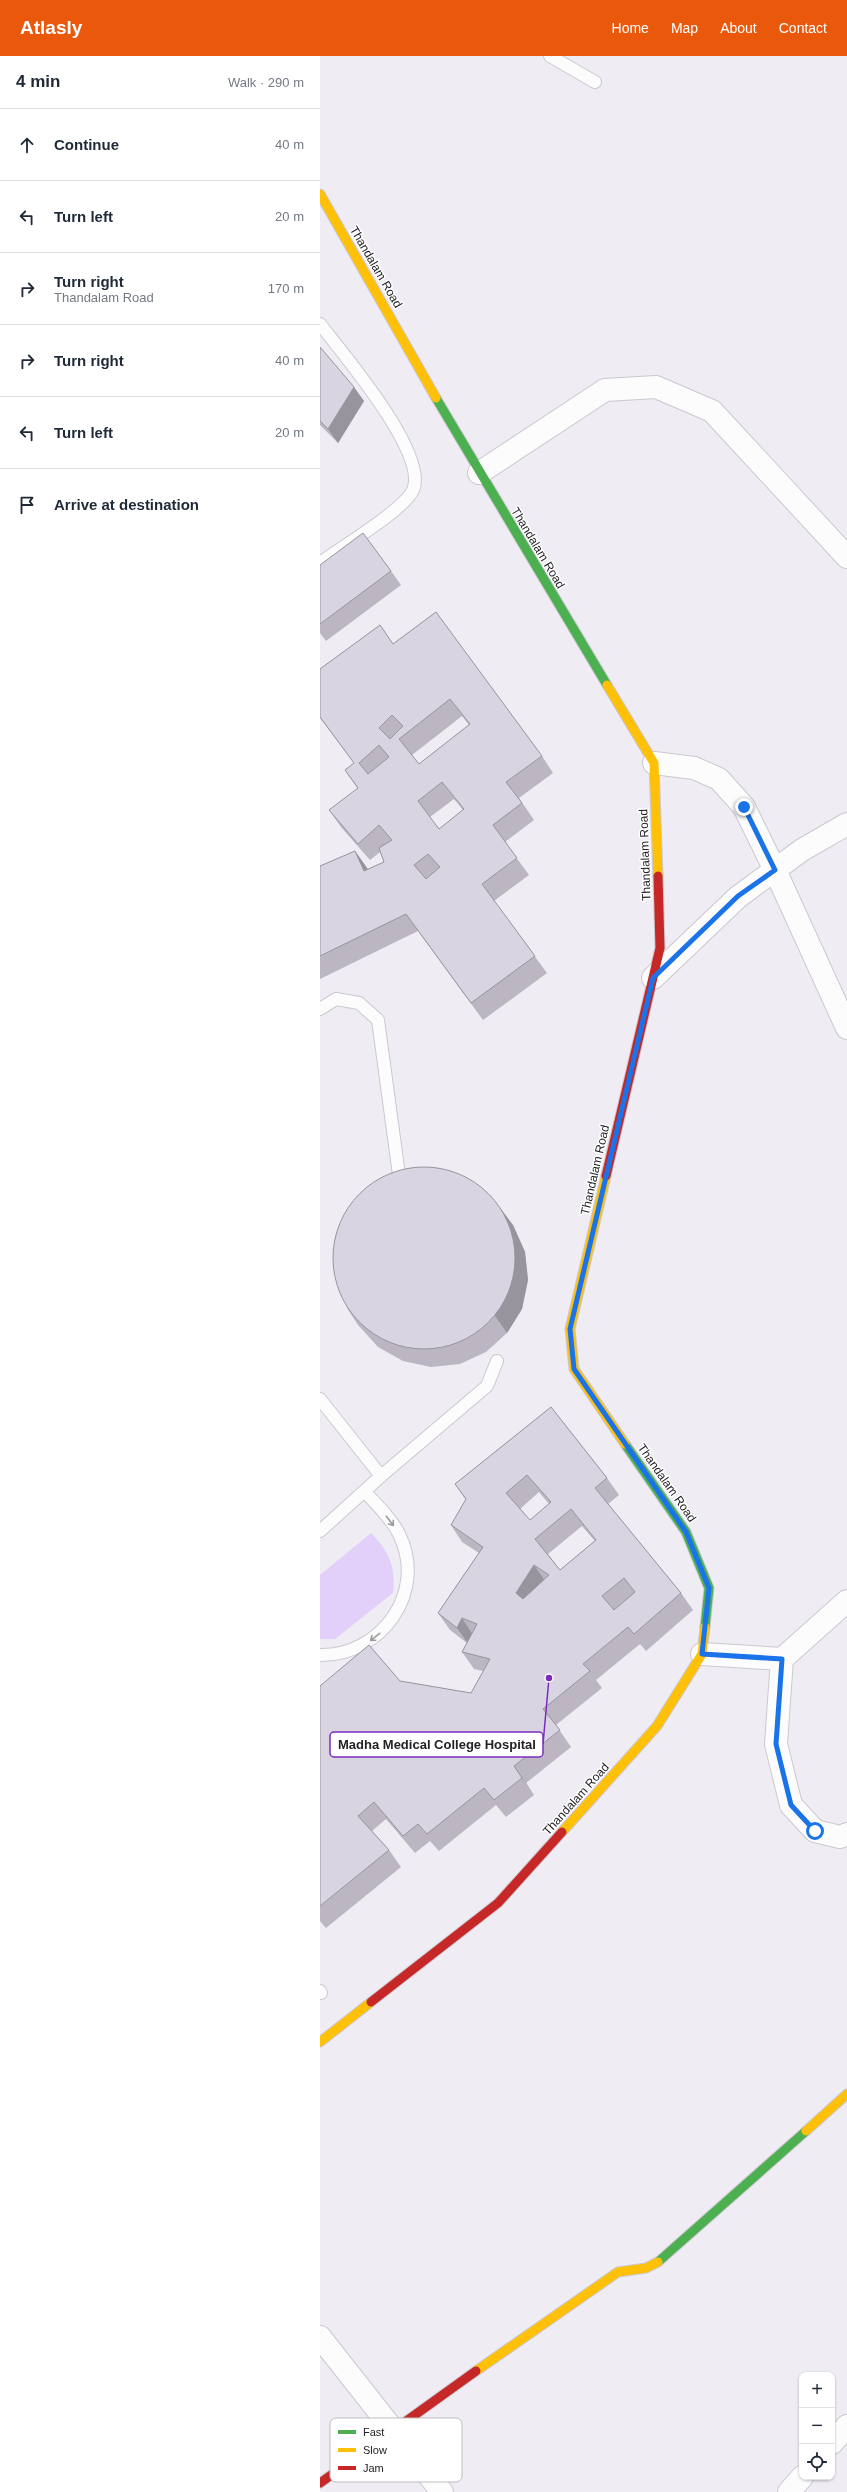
<!DOCTYPE html>
<meta charset="utf-8">
<style>
:root{--surface:#fff;--page:#f2f2f3;--text:#1f2937;--muted:#747a83;--line:#e0e1e3;--accent:#ea580c}
body{margin:0;font-family:Arial,sans-serif;background:var(--page);color:var(--text)}
.controls{position:absolute;right:12px;bottom:12px;display:grid;overflow:hidden;border-radius:8px;box-shadow:0 1px 3px #0004}
.controls button{width:36px;height:36px;display:grid;place-items:center;padding:0;border:0;border-bottom:1px solid var(--line);background:var(--surface);color:var(--text);font:20px sans-serif}
.stop{position:absolute;width:12px;height:12px;margin:-9px;border:3px solid #1a73e8;border-radius:50%;background:#fff}
.stop.end{background:#1a73e8;border-color:#fff;box-shadow:0 1px 4px #0008}
.list{margin:0;padding:0;list-style:none}
h2{display:flex;justify-content:space-between;align-items:center;height:52px;margin:0;padding:0 16px;font-size:17px}
h2 small{font-size:13px;font-weight:400;color:var(--muted)}
.list li{display:grid;grid-template-columns:26px 1fr auto;gap:12px;align-items:center;box-sizing:border-box;height:72px;padding:0 16px;border-top:1px solid var(--line)}
.list b{display:block;font-size:15px;white-space:nowrap}
.list p{margin:0;font-size:13px;white-space:nowrap;color:var(--muted)}
.list em{font-size:13px;font-style:normal;color:var(--muted)}
.icon{flex:none;width:22px;height:22px;fill:none;stroke:currentColor;stroke-width:2;stroke-linecap:round;stroke-linejoin:round}
.map{position:relative;flex:none;width:527px;height:2436px;overflow:hidden}
header{display:flex;align-items:center;gap:24px;box-sizing:border-box;height:56px;padding:0 20px;background:var(--accent);color:#fff}
header strong{font-size:19px}
nav{display:flex;gap:22px;margin-inline-start:auto;font-size:14px}
main{display:flex}
aside{flex:1;background:var(--surface)}
.map>svg:first-child{display:block}
</style>
<header>
<strong>Atlasly</strong>
<nav><a>Home</a><a>Map</a><a>About</a><a>Contact</a></nav>
</header>
<main>
<aside>
<h2>4 min<small>Walk · 290 m</small></h2>
<ul class="list">
<li><svg class="icon" aria-label="ahead" viewBox="0 0 24 24"><path d="M12 20V5M6 11l6-6 6 6"/></svg><div><b>Continue</b></div><em>40 m</em></li>
<li><svg class="icon" aria-label="left" viewBox="0 0 24 24"><path d="M17 20v-9H6M10 6l-5 5 5 5"/></svg><div><b>Turn left</b></div><em>20 m</em></li>
<li><svg class="icon" aria-label="right" viewBox="0 0 24 24"><path d="M7 20v-9h11M14 6l5 5-5 5"/></svg><div><b>Turn right</b><p>Thandalam Road</p></div><em>170 m</em></li>
<li><svg class="icon" aria-label="right" viewBox="0 0 24 24"><path d="M7 20v-9h11M14 6l5 5-5 5"/></svg><div><b>Turn right</b></div><em>40 m</em></li>
<li><svg class="icon" aria-label="left" viewBox="0 0 24 24"><path d="M17 20v-9H6M10 6l-5 5 5 5"/></svg><div><b>Turn left</b></div><em>20 m</em></li>
<li><svg class="icon" aria-label="arrive" viewBox="0 0 24 24"><path d="M6 21V4h12l-3 4 3 4H6"/></svg><div><b>Arrive at destination</b></div></li>
</ul>
</aside>
<div class="map">
<svg width="527" height="2436" viewBox="0 0 527 2436">
<rect width="100%" height="100%" fill="#efecf4"/>
<path fill="#e2d0fa" d="M51,1477c18,18 25,35 22,60l-58,46h-15v-64z"/>
<g fill="none" stroke-linecap="round" stroke-linejoin="round">
<g stroke="#cbc8cf" stroke-width="14">
<g id="lane">
<polyline points="230,0 275,26"/>
<path d="M0,268c23,30 109,130 93,166 -9,20 -73,58 -93,73"/>
<polyline points="0,953 16,943 39,947 58,964 79,1119"/>
<polyline points="0,1343 61,1420 0,1475"/>
<polyline points="61,1420 167,1330 177,1305"/>
<path d="M0,1599c61,1 108,-63 79,-121 -8,-16 -22,-29 -34,-42"/>
<polyline points="0,1935 1,1937"/>
</g>
</g>
<g stroke="#cbc8cf" stroke-width="24">
<g id="street">
<polyline points="159,417 285,334 336,331 392,355 527,501"/>
<polyline points="334,707 374,712 399,723 424,751 455,814 527,972"/>
<polyline points="333,922 418,841 482,794 527,768"/>
<polyline points="527,1545 462,1603 456,1688 471,1749 495,1775 520,1781 527,1778"/>
<polyline points="382,1598 462,1603"/>
<polyline points="0,2281 122,2436"/>
<polyline points="512,2387 527,2370"/>
<polyline points="469,2436 482,2421"/>
</g>
</g>
<g stroke="#cbc8cf" stroke-width="11">
<g id="fast">
<polyline points="116,342 287,629"/>
<polyline points="305,1388 366,1476 389,1532 385,1571"/>
<polyline points="338,2206 486,2075"/>
</g>
</g>
<g stroke="#cbc8cf" stroke-width="11">
<g id="slow">
<polyline points="0,138 116,342"/>
<polyline points="287,629 334,707 338,820"/>
<polyline points="286,1120 250,1273 254,1313 305,1388"/>
<polyline points="242,1776 337,1670 382,1598 385,1571"/>
<polyline points="0,1986 51,1946"/>
<polyline points="486,2075 527,2038"/>
<polyline points="156,2315 298,2216 326,2212 338,2206"/>
</g>
</g>
<g stroke="#cbc8cf" stroke-width="11">
<g id="jam">
<polyline points="286,1120 340,892 338,820"/>
<polyline points="51,1946 178,1847 242,1776"/>
<polyline points="0,2427 156,2315"/>
</g>
</g>
<use href="#lane" stroke="#fdfcfd" stroke-width="12"/>
<use href="#street" stroke="#fdfcfd" stroke-width="22"/>
<use href="#fast" stroke="#4caf50" stroke-width="9"/>
<use href="#slow" stroke="#ffc107" stroke-width="9"/>
<use href="#jam" stroke="#c62828" stroke-width="9"/>
</g>
<g fill="#bbb6c2" fill-rule="evenodd">
<polygon points="0,291 44,345 18,387 0,369"/>
<polygon points="0,509 71,515 81,529 6,585 0,577"/>
<path d="M73,588l149,112 11,17 -34,25 15,22 -29,22 24,33 -35,26 53,72 -64,47 -65,-89 -98,48v-113l35,-15 13,18 16,-7 -4,-10 -10,8 -29,-33 -12,-17 29,-21 -13,-19 9,-7 -34,-45v-49zM142,660l7,9 -50,39 -7,-9zM134,743l9,11 -24,19 -9,-12z"/>
<polygon points="193,1169 205,1196 208,1224 202,1253 187,1277 166,1296 140,1308 111,1311 83,1305 58,1291 38,1269 27,1252"/>
<path d="M231,1351l56,71 12,17 -11,9 73,89 12,17 -47,41 -6,-7 -44,36 6,8 -46,37 15,22 -45,36 8,12 -28,22 -10,-12 -57,46 -9,-10 -15,12 -29,-34 -14,12 17,19 12,17 -75,61 -6,-7v-235l80,-5 71,12 12,-22 -9,-2 -12,-17 5,-9 -17,-13 -12,-17 41,-60 -17,-11 -11,-17 15,-25 -11,-16zM219,1436l10,12 -19,16 -10,-11zM262,1470l13,15 -35,29 -12,-16z"/>
</g>
<g fill="#98949e">
<polygon points="34,331 44,345 18,387 8,373"/>
<polygon points="35,795 47,812 55,832 44,815"/>
<polygon points="181,1153 193,1169 205,1196 208,1224 202,1253 187,1277 175,1260"/>
<polygon points="214,1509 226,1526 208,1554 196,1537"/>
<polygon points="142,1562 153,1579 149,1589 137,1572"/>
<polygon points="194,1710 206,1727 214,1739 202,1722"/>
</g>
<g fill="#d9d4e1" stroke="#98949e" fill-rule="evenodd">
<polygon points="0,291 34,331 8,373 0,365"/>
<polygon points="43,477 71,515 0,568 0,509"/>
<path d="M116,556l106,144 -36,26 16,21 -29,22 24,33 -35,26 53,72 -64,47 -65,-89 -86,42v-90l35,-15 9,20 20,-9 -5,-14 13,-8 -13,-15 -21,19 -29,-34 29,-22 -13,-18 9,-7 -34,-46v-48l60,-44 13,19zM130,643l20,25 -51,40 -20,-25zM72,659l11,11 -13,13 -11,-11zM59,689l10,12 -21,17 -9,-11zM122,726l22,27 -25,20 -21,-28zM108,798l12,13 -14,12 -12,-14z"/>
<circle cx="104" cy="1202" r="91"/>
<path d="M231,1351l56,71 -12,10 86,105 -47,41 -6,-7 -45,37 7,7 -47,38 17,21 -46,36 8,12 -28,22 -10,-12 -57,46 -9,-10 -15,12 -29,-34 -16,14 31,34 -69,56v-220l49,-41 31,36 71,12 19,-34 -28,-7 15,-28 -15,-6 -5,10 -19,-15 45,-66 -32,-22 15,-26 -11,-15zM207,1419l24,27 -21,18 -24,-27zM251,1453l25,31 -36,30 -25,-31zM214,1509l15,10 -26,24 -7,-6zM304,1522l11,14 -21,18 -12,-14z"/>
</g>
<defs><path id="oneway-shaft" d="M-6 0H5M1.5-3L5.5 0L1.5 3" fill="none" stroke-width="1.6" stroke-linecap="round" stroke-linejoin="round"/></defs>
<g stroke="#9b9a9d">
<use href="#oneway-shaft" transform="translate(70 1465) rotate(53)"/>
<use href="#oneway-shaft" transform="translate(55 1581) rotate(142)"/>
</g>
<g fill="none" stroke-linecap="round" stroke-linejoin="round">
<polyline stroke="#1a73e8" stroke-width="5" points="424,751 455,814 418,840 333,922 250,1273 254,1313 366,1476 389,1532 382,1598 462,1603 456,1688 471,1749 495,1775"/>
</g>
<g text-anchor="middle" stroke-width="3" stroke-linejoin="round" paint-order="stroke">
<g font-size="12" fill="#242227" stroke="#fff">
<text transform="translate(56 211) rotate(60)" y="4">Thandalam Road</text>
<text transform="translate(218 492) rotate(59)" y="4">Thandalam Road</text>
<text transform="translate(325 799) rotate(-92)" y="4">Thandalam Road</text>
<text transform="translate(275 1114) rotate(-77)" y="4">Thandalam Road</text>
<text transform="translate(347 1427) rotate(55)" y="4">Thandalam Road</text>
<text transform="translate(256 1743) rotate(-48)" y="4">Thandalam Road</text>
</g>
</g>
<rect x="10" y="2362" width="132" height="64" rx="6" fill="#fff" stroke="#bdbdbe" stroke-width="1"/>
<rect x="18" y="2374" width="18" height="4" fill="#4caf50"/>
<rect x="18" y="2392" width="18" height="4" fill="#ffc107"/>
<rect x="18" y="2410" width="18" height="4" fill="#c62828"/>
<g font-size="11" fill="#242227">
<text x="43" y="2380">Fast</text>
<text x="43" y="2398">Slow</text>
<text x="43" y="2416">Jam</text>
</g>
<path fill="none" stroke="#7b2cbf" stroke-width="1.5" d="M229 1622L223 1688"/>
<circle fill="#7b2cbf" stroke="#fff" stroke-width="1.5" cx="229" cy="1622" r="4"/>
<rect fill="#fff" stroke="#7b2cbf" stroke-width="1.5" x="10" y="1676" width="213" height="25" rx="4"/>
<g font-size="13" text-anchor="middle" font-weight="bold" fill="#242227">
<text x="117" y="1693">Madha Medical College Hospital</text>
</g>
</svg>
<div class="controls">
<button>+</button>
<button>−</button>
<button><svg class="icon" aria-label="locate" viewBox="0 0 24 24"><circle cx="12" cy="12" r="6"/><path d="M12 2v4M12 18v4M2 12h4M18 12h4"/></svg></button>
</div>
<div class="stop" style="left:495px;top:1775px"></div>
<div class="stop end" style="left:424px;top:751px"></div>
</div>
</main>
